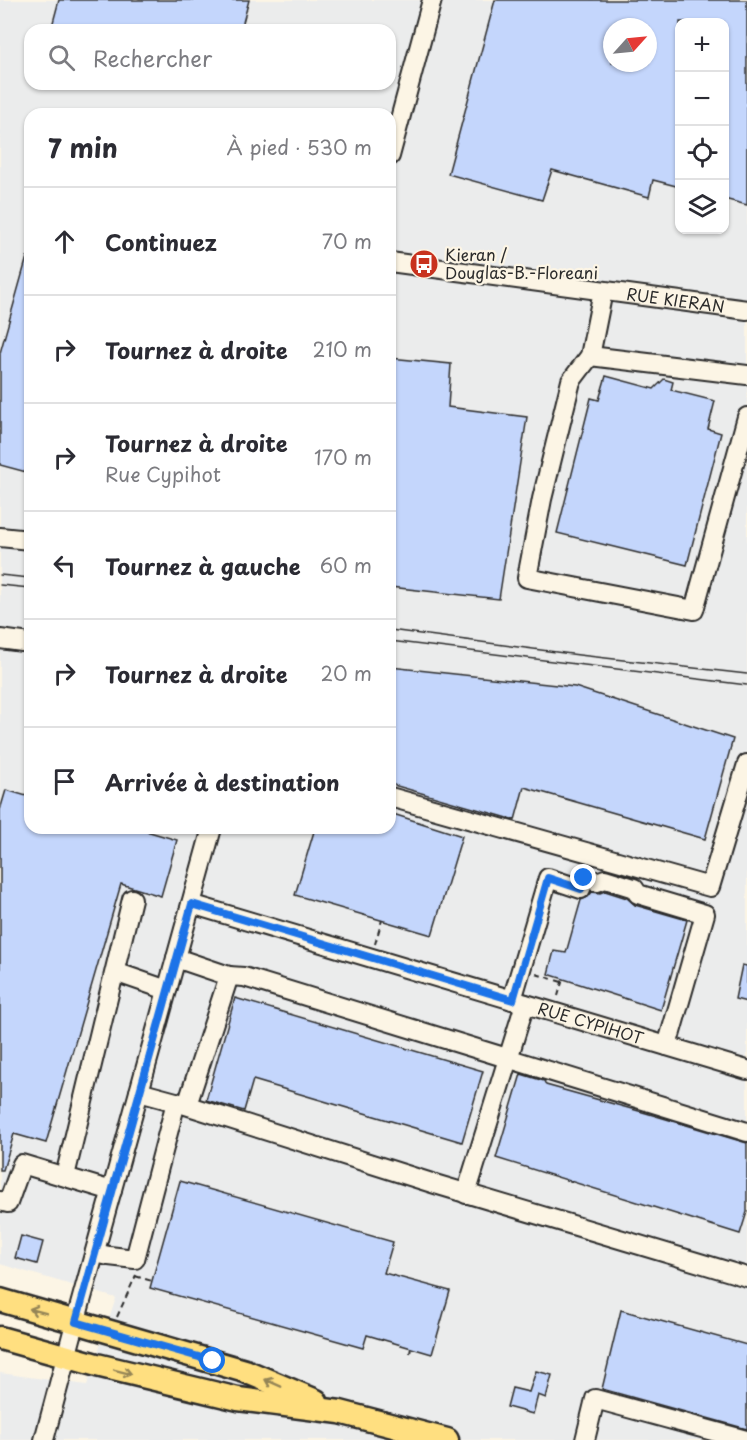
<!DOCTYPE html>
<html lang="fr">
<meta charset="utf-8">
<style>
:root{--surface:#fff;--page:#f7f7f7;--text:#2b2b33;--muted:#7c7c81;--line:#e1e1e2}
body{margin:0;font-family:"Playpen Sans",sans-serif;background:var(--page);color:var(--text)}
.controls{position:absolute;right:18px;top:18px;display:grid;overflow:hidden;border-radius:12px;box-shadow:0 2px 4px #0004}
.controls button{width:54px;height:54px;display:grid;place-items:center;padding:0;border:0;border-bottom:2px solid var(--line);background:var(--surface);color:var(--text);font:30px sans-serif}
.compass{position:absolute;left:603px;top:18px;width:54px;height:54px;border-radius:50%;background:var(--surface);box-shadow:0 2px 4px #0004;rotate:63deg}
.stop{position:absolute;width:18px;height:18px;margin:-14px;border:4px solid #1a73e8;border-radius:50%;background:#fff}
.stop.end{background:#1a73e8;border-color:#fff;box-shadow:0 2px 6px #0008}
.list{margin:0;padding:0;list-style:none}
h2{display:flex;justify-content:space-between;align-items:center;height:78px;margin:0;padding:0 24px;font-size:26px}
h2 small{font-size:20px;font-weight:400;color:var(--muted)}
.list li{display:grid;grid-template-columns:39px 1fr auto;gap:18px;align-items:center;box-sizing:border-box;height:108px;padding:0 24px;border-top:2px solid var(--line)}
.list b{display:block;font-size:22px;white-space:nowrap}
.list p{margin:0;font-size:20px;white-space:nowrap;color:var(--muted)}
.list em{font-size:20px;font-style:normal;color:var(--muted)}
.icon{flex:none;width:33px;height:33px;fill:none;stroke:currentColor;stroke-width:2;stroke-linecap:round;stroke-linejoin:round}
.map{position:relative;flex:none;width:747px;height:1440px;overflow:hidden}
.search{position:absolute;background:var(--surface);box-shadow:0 2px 4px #0004;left:24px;top:24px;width:372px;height:66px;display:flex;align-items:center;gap:15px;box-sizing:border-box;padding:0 21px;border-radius:18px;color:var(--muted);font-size:22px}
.panel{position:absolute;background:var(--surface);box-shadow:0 2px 4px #0004;left:24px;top:108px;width:372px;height:726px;border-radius:18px}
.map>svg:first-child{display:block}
</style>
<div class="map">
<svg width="747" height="1440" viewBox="0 0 747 1440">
<rect width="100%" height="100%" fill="#fcf5e5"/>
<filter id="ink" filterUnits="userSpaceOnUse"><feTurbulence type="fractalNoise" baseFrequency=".0167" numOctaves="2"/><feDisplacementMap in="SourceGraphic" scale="12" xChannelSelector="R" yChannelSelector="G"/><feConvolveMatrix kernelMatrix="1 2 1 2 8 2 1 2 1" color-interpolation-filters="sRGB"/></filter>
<g filter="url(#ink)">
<path fill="#ebecec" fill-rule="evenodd" d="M0,0h747v1440h-747v-67l87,12 29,-87 -116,-34zM680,22h44v208h-44zM612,27h36v36h-36zM30,30h360v54h-360zM30,114h360v714h-360z"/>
<g fill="#c4d6fc" stroke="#2b2b2b" stroke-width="1.5" fill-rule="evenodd">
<polygon points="59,0 249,0 241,30 51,30"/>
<path d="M495,0h252v205l-23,-6v-177h-44v165l-27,-7 -4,17 -97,-27 -10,30 -94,-26zM612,27h36v36h-36z"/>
<polygon points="27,257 30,257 30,473 0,465 0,353"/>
<polygon points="390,358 451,364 448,407 527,417 499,599 390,587"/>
<polygon points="606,376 654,389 664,379 673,382 671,390 715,401 708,429 721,433 687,565 557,533 591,398 599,400"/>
<polygon points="390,667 575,687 733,739 705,839 524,787 515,820 390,784"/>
<polygon points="6,790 30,797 30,828 136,828 177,840 161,896 121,884 46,1143 14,1134 3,1170 0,1170 0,810"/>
<polygon points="390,813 462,836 432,935 295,895 315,828 390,828"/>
<polygon points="605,891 627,898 635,905 687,920 661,1010 548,974 554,951 566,953 581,900 588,897 592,892 600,893"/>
<polygon points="742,965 747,966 747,1002 735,999"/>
<polygon points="235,998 483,1071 462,1142 253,1080 244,1111 206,1100"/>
<polygon points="521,1074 544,1081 546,1085 646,1113 747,1143 747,1212 740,1234 496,1158"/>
<polygon points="180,1181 393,1242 384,1273 450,1291 432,1354 367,1335 363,1348 150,1288"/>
<polygon points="21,1236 43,1242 37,1264 15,1258"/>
<polygon points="621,1310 747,1345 747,1429 602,1389"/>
<polygon points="536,1371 552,1375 546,1398 538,1395 533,1414 507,1407 512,1388 529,1392"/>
</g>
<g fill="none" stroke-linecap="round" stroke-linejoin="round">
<g stroke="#2b2b2b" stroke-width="22">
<g id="minor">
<polyline points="390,156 432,0"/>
<path id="s1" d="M390,262l357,48"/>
<polyline points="603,291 590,356 571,381 542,499 527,578 694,610 747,417"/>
<polyline points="590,356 747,375"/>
<polyline points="0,537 30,540"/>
<polyline points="0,639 30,643"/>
<polyline points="390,797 710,887 747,764"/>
<path id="s2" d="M191,904l556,166"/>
<polyline points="176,958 229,976 187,1105"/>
<polyline points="115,972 167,990"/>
<polyline points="229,976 244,977 747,1132"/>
<polyline points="512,1000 548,878 581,889 584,878 597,882 605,879 634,888 638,894 705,914 667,1046"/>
<polyline points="176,1102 435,1184 747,1277"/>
<polyline points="65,1176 132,899"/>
<polyline points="466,1194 525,1004"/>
<polyline points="0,1201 8,1203 22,1164 112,1191"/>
<polyline points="95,1253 109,1256 135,1259 176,1102 139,1092"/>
<polyline points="44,1440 80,1305 212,828"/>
<polyline points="585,1440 595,1399 746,1440"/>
</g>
</g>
<g stroke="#2b2b2b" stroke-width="27">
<g id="major">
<polyline points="0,1300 245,1371 316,1401"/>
<polyline points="0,1338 97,1365 205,1391 238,1399 340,1412 447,1440"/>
</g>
</g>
<g stroke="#2b2b2b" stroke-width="2" stroke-dasharray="6 4.5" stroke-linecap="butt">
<polyline points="375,944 382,920"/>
<polyline points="536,974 562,982"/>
<polyline points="558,996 563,979"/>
<polyline points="135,1276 152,1281"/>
<polyline points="117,1317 136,1275"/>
<polyline points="410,1353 411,1348"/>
</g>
<use href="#minor" stroke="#fcf5e5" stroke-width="18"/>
<use href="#major" stroke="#ffdf80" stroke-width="22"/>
<g stroke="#2b2b2b" stroke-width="1.5">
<polyline points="0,575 30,578"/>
<polyline points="0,585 30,588"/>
<polyline points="390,630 579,655 747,674"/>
<polyline points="390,641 747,685"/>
</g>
</g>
<defs><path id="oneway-shaft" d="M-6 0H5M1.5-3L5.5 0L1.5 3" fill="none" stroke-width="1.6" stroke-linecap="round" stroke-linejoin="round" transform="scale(1.5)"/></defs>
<g stroke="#958556">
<use href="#oneway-shaft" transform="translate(38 1311) rotate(-165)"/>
<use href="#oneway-shaft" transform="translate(123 1372) rotate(14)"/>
<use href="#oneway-shaft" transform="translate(273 1383) rotate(-156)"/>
</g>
</g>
<g fill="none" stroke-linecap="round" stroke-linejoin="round" filter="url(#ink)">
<polyline stroke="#1a73e8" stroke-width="8" points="213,1361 76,1322 192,904 513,1000 548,878 581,889 584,878"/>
</g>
<defs>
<g id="bus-disc" transform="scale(1.5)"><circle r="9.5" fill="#c8321e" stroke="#fcf5e5"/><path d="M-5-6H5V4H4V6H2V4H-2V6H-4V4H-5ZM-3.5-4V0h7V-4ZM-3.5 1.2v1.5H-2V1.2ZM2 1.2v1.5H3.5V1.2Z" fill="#fff"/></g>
</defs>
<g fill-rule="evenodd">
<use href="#bus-disc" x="424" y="264"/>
</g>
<g text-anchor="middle" stroke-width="4.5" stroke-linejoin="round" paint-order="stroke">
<g font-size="16" fill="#2b2b2b" stroke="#fcf5e5" text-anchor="start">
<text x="445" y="261">Kieran /<tspan x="445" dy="18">Douglas-B.-Floreani</tspan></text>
</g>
<g font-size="16" fill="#2b2b2b" stroke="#fcf5e5">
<text dy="6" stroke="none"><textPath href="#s1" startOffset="288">RUE KIERAN</textPath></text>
<text dy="6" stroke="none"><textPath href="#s2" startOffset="417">RUE CYPIHOT</textPath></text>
</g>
</g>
</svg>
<div class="controls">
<button>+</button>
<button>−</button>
<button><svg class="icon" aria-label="locate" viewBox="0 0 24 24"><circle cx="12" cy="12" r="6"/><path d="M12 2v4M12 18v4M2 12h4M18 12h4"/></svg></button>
<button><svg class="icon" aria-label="layers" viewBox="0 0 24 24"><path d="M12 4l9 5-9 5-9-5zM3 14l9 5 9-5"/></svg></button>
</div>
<svg class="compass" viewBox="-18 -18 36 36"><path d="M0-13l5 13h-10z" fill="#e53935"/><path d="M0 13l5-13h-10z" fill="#7c7c81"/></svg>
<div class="stop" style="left:213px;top:1361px"></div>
<div class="stop end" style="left:584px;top:878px"></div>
<div class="search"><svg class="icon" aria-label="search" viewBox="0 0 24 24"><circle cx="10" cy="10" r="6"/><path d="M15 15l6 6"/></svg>Rechercher</div>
<section class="panel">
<h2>7 min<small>À pied · 530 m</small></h2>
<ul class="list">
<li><svg class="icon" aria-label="ahead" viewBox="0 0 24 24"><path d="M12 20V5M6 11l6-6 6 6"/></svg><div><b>Continuez</b></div><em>70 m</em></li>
<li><svg class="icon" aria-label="right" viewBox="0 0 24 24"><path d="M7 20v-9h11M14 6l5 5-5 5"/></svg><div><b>Tournez à droite</b></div><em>210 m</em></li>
<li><svg class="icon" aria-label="right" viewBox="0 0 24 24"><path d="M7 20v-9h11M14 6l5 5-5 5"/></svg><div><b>Tournez à droite</b><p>Rue Cypihot</p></div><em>170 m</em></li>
<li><svg class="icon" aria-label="left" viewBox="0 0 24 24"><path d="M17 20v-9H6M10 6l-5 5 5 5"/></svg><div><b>Tournez à gauche</b></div><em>60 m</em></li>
<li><svg class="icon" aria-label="right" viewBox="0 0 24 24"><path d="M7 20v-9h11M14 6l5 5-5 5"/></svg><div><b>Tournez à droite</b></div><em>20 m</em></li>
<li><svg class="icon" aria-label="arrive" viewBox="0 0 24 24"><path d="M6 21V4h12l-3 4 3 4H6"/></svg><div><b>Arrivée à destination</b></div></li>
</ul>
</section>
</div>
